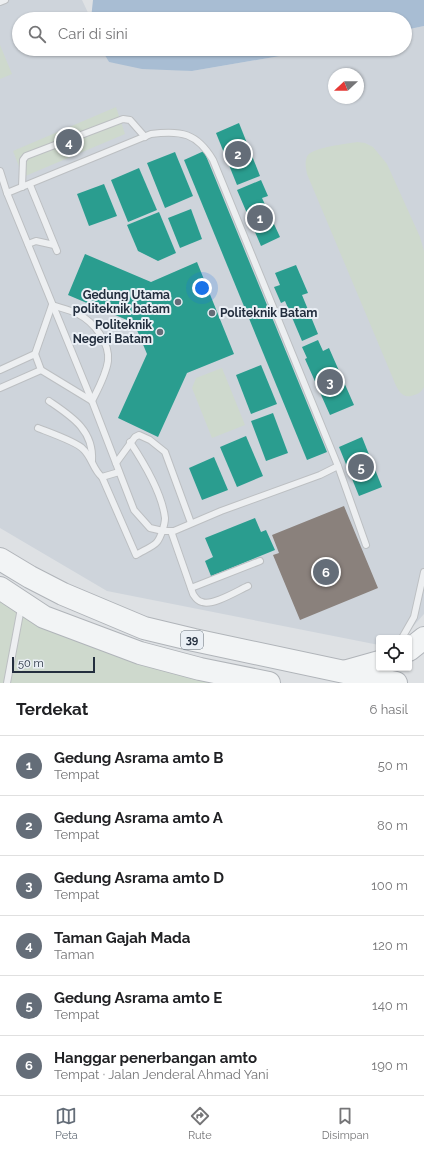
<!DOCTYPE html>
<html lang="id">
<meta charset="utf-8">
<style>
:root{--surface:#fff;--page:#f2f2f2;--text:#202124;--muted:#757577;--line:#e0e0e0;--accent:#646d78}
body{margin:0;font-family:Raleway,sans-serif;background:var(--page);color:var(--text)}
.controls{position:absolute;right:12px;bottom:12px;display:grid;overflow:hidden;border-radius:4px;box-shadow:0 1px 3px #0004}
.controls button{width:36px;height:36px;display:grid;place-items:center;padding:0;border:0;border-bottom:1px solid var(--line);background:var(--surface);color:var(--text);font:20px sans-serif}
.compass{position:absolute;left:328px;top:68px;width:36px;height:36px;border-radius:50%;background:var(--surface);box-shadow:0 1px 3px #0004;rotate:248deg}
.scale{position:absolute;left:12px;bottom:10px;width:83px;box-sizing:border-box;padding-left:4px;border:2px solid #232e3e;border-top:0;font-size:11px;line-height:14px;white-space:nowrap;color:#232e3e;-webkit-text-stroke:3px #eaeff5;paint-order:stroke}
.you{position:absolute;left:202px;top:288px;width:14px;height:14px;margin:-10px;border:3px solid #fff;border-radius:50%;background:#1a73e8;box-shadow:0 0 0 6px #1a73e833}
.badge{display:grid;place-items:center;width:26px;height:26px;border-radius:50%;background:var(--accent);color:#fff;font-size:13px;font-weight:700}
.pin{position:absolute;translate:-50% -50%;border:2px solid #fff;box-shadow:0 1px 4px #0006}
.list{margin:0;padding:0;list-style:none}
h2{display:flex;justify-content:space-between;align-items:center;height:52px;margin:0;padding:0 16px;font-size:17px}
h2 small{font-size:13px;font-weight:400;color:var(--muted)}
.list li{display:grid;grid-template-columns:26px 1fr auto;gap:12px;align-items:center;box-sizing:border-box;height:60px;padding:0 16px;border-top:1px solid var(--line)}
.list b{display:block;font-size:15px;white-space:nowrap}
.list p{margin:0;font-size:13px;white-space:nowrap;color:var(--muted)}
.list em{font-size:13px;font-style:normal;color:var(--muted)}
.icon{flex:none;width:22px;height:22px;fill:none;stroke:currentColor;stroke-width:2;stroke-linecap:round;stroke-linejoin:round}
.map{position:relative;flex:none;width:424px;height:683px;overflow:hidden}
.search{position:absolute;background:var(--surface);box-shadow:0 1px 3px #0004;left:12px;right:12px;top:12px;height:44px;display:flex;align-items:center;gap:10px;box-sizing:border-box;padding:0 14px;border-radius:22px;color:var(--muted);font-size:15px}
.sheet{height:412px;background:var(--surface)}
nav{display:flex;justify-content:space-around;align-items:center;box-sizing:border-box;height:56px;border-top:1px solid var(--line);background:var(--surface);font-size:11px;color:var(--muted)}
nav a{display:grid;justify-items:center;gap:2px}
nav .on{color:var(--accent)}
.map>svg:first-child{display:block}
</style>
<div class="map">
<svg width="424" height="683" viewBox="0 0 424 683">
<rect width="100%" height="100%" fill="#dee1e4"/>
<path fill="#ced4db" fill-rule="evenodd" d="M0,0h82l9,19h-72v30h82l8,13 83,9 88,-15 26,-7h99v-19l19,-4v588l-16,18 -8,6h-21v7l-272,-54 -107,-63zM334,74h24v24h-24z"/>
<g fill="#ced9cd">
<polygon points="0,45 12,74 0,79"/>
<polygon points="116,107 125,134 23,177 13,151"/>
<path d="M357,142l8,1 8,4 14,17 33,73 4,14v136c-2,4 -5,7 -10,8 -13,6 -18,-9 -22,-19l-85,-202c-1,-6 -3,-13 1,-19 7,-8 38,-11 49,-13z"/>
<polygon points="222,368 245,425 212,438 192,388 196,378"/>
<polygon points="0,588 46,613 269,683 0,683"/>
</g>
<g fill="#a8bdd3">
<polygon points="93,0 424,0 424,26 405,30 405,19 91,19"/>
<polygon points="101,49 306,49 280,56 192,71 142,69 109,62"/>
</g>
<g fill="#2a9d8f">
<polygon points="239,123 260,176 237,185 216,133"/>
<polygon points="204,151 327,452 307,460 184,160"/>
<polygon points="175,152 193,196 165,208 147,163"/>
<polygon points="139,168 157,210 128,222 111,180"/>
<polygon points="261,180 268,196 262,198 280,237 261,246 237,190"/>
<polygon points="104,184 117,216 89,226 77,194"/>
<polygon points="191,209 202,239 180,248 168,218"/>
<polygon points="159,212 176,253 158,261 138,251 127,225"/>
<polygon points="85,254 151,282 197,262 234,354 187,373 158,437 118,418 147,354 134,323 68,295"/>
<polygon points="296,265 308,293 302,295 318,334 302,341 285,301 281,303 274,287 280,285 275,273"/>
<polygon points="318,340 323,351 329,348 354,405 330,415 305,359 307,358 302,347"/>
<polygon points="261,365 277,404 251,414 236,375"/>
<polygon points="273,413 288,453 266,461 251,421"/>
<polygon points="246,436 263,476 237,487 220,447"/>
<polygon points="362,437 382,487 359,496 339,447"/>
<polygon points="214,457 228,490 202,500 189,468"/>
<polygon points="255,518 261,532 266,530 275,550 211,576 205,561 213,557 205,538"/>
</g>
<polygon fill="#8a817c" points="344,506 378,588 300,620 273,555 279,553 272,535"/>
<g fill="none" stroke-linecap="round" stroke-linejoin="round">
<g stroke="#bcbfc2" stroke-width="8">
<g id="lane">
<polyline points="0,2 5,0"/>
<polyline points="0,171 7,193 92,401 134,510 150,528 163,531 174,531 221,511 320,475 338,466"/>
<polyline points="30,185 57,251"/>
<polyline points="22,187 23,160 26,156 123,119 130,120 145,137"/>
<path d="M7,193l144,-59c30,-4 46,-1 62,26l125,306 28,79"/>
<polyline points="28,244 36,241 54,245"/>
<polyline points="52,305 35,354 41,370 92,401"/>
<path d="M52,305c9,3 18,5 26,9 16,8 32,29 30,47 -2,14 -10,28 -16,40"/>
<polyline points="0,370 35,354"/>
<polyline points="0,388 41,370"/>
<path d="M49,401c22,15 45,29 43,60"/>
<path d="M38,428c10,4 39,14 45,21 9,8 10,21 19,28l17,-5"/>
<polyline points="116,463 135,437 139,435 150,440 165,452 191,523"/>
<path d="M102,477l34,78c6,-4 17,-8 21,-13 4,-5 8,-18 8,-24 -3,-25 -21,-55 -35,-76"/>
<path d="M171,531l22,63c2,3 4,7 9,8 11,4 35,-11 46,-16"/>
<polyline points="191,588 260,561"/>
<polyline points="402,638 414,617 424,572"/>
<polyline points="7,683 21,608"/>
</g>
</g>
<g stroke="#b0b4b9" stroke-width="24">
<g id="highway">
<polyline points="0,559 30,577 63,594 144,628 194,640 396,683"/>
<polyline points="0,588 44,617 140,653 200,669 269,683"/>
<polyline points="409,650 424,638"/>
<polyline points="347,671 379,662"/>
</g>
</g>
<use href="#lane" stroke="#edeff1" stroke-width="6"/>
<use href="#highway" stroke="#f2f4f5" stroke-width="22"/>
</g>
<g fill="#646d78" stroke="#eaeff5" stroke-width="1.5">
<circle cx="178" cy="302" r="4"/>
<circle cx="212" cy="313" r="4"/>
<circle cx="160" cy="332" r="4"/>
</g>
<g text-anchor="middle" stroke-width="4" stroke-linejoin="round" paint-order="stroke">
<rect fill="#eaeff5" stroke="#5f6875" stroke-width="1" x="181" y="631" width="22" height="18" rx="3"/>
<g font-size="11" font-weight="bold" fill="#232e3e">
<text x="192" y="644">39</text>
</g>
<g font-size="12" font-weight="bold" fill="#232e3e" stroke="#eaeff5" text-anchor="end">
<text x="170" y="299">Gedung Utama<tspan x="170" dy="14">politeknik batam</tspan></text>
<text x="220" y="317" text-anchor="start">Politeknik Batam</text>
<text x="152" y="329">Politeknik<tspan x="152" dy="14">Negeri Batam</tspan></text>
</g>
</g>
</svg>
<div class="controls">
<button><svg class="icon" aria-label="locate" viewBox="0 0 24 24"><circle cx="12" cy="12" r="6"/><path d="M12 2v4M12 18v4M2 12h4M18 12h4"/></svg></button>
</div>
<svg class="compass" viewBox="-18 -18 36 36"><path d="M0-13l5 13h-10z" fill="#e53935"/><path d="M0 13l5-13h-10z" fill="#757577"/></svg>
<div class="scale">50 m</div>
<div class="you"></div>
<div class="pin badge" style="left:260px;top:218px">1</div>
<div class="pin badge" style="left:238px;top:154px">2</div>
<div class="pin badge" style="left:330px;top:382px">3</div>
<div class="pin badge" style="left:69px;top:142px">4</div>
<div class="pin badge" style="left:361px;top:467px">5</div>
<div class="pin badge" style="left:326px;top:572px">6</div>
<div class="search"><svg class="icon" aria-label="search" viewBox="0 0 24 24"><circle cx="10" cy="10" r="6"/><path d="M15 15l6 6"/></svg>Cari di sini</div>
</div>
<section class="sheet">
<h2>Terdekat<small>6 hasil</small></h2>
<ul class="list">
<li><span class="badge">1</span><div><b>Gedung Asrama amto B</b><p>Tempat</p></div><em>50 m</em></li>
<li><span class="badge">2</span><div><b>Gedung Asrama amto A</b><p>Tempat</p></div><em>80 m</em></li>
<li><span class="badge">3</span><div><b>Gedung Asrama amto D</b><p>Tempat</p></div><em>100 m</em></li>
<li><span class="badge">4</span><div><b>Taman Gajah Mada</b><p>Taman</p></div><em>120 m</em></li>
<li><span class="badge">5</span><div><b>Gedung Asrama amto E</b><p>Tempat</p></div><em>140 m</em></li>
<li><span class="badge">6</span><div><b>Hanggar penerbangan amto</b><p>Tempat · Jalan Jenderal Ahmad Yani</p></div><em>190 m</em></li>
</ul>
</section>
<nav>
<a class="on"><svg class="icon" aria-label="map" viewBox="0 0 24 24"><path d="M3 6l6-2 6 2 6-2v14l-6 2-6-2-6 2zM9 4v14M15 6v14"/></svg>Peta</a>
<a><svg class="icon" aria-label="directions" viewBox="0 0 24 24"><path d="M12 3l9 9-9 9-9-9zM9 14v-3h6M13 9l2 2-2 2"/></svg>Rute</a>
<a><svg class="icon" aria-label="saved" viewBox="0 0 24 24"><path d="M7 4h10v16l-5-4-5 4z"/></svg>Disimpan</a>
</nav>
